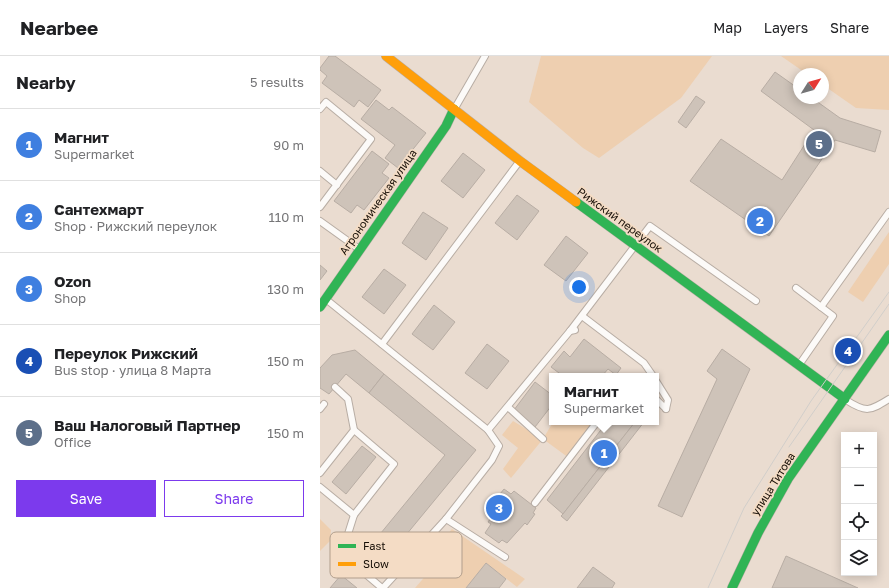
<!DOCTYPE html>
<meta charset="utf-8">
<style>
:root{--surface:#fff;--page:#f6f6f6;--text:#202124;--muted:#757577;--line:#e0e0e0;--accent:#7c3aed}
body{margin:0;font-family:"Golos Text",sans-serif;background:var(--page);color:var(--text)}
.controls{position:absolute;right:12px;bottom:12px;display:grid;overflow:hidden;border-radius:0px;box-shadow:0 2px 10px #0003}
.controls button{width:36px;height:36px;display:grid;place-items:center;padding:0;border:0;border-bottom:1px solid var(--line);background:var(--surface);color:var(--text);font:20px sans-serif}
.compass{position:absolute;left:473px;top:12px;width:36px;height:36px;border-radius:50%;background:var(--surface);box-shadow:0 2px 10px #0003;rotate:53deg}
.you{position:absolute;left:259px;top:231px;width:14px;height:14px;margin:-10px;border:3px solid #fff;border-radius:50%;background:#1a73e8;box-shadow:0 0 0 6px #1a73e833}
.badge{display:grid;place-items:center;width:26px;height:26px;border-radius:50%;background:var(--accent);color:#fff;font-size:13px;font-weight:700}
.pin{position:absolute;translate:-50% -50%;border:2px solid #fff;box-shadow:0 1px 4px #0006}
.popup{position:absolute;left:229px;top:317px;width:110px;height:52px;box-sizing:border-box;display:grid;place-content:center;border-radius:0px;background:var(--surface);filter:drop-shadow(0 1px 3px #0005);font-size:13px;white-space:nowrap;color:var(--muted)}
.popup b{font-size:15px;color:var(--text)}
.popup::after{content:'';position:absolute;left:50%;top:100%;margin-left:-8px;border:8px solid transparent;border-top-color:var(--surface)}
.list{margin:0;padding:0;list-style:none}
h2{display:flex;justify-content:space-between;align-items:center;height:52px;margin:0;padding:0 16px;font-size:17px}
h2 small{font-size:13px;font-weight:400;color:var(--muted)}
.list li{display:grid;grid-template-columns:26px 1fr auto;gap:12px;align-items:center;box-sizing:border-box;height:72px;padding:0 16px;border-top:1px solid var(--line)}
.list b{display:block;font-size:15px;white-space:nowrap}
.list p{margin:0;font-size:13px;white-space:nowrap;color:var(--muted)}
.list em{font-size:13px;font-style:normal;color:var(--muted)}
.actions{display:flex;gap:8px;padding:12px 16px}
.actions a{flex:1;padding:9px 0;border:1px solid var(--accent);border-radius:0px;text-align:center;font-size:14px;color:var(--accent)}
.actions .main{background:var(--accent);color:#fff}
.icon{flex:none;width:22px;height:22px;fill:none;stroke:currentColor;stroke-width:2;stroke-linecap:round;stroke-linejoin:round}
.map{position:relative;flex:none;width:569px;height:532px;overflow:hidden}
header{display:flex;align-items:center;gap:24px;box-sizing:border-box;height:56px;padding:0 20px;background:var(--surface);border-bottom:1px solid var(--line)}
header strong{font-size:19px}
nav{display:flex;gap:22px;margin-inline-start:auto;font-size:14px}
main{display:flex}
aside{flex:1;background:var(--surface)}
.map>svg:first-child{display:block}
</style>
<header>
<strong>Nearbee</strong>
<nav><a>Map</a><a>Layers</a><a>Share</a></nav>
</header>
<main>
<aside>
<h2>Nearby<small>5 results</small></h2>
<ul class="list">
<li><span class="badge" style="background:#3f7fe0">1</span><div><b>Магнит</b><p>Supermarket</p></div><em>90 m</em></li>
<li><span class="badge" style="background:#3f7fe0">2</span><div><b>Сантехмарт</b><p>Shop · Рижский переулок</p></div><em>110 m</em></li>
<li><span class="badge" style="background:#3f7fe0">3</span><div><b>Ozon</b><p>Shop</p></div><em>130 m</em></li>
<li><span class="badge" style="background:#1a4fb4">4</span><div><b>Переулок Рижский</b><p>Bus stop · улица 8 Марта</p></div><em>150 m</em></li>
<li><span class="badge" style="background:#5c6f8a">5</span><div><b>Ваш Налоговый Партнер</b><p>Office</p></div><em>150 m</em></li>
</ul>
<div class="actions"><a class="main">Save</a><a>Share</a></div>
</aside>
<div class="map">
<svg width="569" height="532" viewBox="0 0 569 532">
<rect width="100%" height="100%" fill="#eadcd0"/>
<g fill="#eecfb0">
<polygon points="221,0 392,0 361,42 279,102 263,92 209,46"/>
<polygon points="461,0 569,0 569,54 536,52 503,29 503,18 487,18"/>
<polygon points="569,176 569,208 543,246 528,236"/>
<polygon points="193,365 223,383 233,366 277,366 249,402 223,383 191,422 183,413 198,392 182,379"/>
<polygon points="0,463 11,474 10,485 0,495"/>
<polygon points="132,473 205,523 197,531 166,507 146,532 95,532 115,509 106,502"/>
</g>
<g fill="#cec3b9" stroke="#b8ada4">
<polygon points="9,0 15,0 61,34 48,51 39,44 34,51 2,27 7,20 0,14 0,12"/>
<polygon points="455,16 479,33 479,42 492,42 520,62 561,75 555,96 515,84 449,180 370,125 401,83 462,124 494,74 441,35"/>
<polygon points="376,40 385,46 366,72 358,66"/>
<polygon points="56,44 69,54 72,51 106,77 78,112 65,102 75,89 41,63"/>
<polygon points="52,95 69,108 62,117 69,122 44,154 37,149 31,157 14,145"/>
<polygon points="143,97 165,114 143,142 121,125"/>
<polygon points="197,139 219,155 197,184 175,167"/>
<polygon points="103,156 128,172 106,204 82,187"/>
<polygon points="246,180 268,197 246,225 224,209"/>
<polygon points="0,209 7,215 0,224"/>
<polygon points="64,213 86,229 64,258 42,241"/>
<polygon points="114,249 135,266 113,294 92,278"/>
<polygon points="264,283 301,312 296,319 288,313 282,320 243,320 231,311 244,295 250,301"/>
<polygon points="167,288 189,305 167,333 145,317"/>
<polygon points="402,293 430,313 362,461 338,450 397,323 387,315"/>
<polygon points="35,294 64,318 49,337 26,318 9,338 0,332 0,312 12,299"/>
<polygon points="64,318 156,394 58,513 42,500 125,399 49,337"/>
<polygon points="215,326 232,339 232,349 215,371 194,354"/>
<polygon points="287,366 315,366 243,458 227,444"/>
<polygon points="315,366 324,366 247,465 241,460 243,458"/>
<polygon points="42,390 56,401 26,438 12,426"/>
<polygon points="184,433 191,438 194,435 216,452 213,457 215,458 207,469 205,467 187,487 182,484 179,487 165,477 171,468 168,466 177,453 175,452 180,446 176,443"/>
<polygon points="466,500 538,532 452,532"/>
<polygon points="166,507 186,523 179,532 146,532"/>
<polygon points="273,511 295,527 292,532 257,532"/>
<polygon points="21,519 37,532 10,532"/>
</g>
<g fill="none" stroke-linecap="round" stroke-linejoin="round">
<g stroke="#b8ada4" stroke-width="8">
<g id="lane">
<polyline points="135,52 165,0"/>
<polyline points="0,53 6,46 51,83 0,151"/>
<polyline points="0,115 17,129"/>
<polyline points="0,165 39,193"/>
<polyline points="476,232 513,260 479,309"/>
<polyline points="7,244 168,374 179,390 172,404 126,463 63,532"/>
<polyline points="501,251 569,156"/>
<polyline points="262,260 324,307 333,320"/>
<polyline points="255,274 250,275 330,170 436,245"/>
<polyline points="62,288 199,106"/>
<polyline points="336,325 348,344 346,353"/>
<polyline points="15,331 28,343 34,374 74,408 34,459 28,478 29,504 62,532"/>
<polyline points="336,343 346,353"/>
<path d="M526,344c20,13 24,11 43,-1"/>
<polyline points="188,351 223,383"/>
<polyline points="0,353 4,348"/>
<polyline points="168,374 250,275"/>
<polyline points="0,417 34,374"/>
<polyline points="0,431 34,459"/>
<polyline points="215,447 277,366"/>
<polyline points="126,463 185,501"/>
</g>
</g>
<g stroke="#b8ada4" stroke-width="10">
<g id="fast">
<polyline points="256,146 525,343"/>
<polyline points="0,251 126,70 134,53"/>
<polyline points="412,532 438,477 468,423 569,279"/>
</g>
</g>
<g stroke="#b8ada4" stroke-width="10">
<polyline id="slow" points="66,0 200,105 256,146"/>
</g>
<use href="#lane" stroke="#fcfaf8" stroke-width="6"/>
<use href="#fast" stroke="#30b455" stroke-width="9"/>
<use href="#slow" stroke="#ff9f0a" stroke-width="9"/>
<g stroke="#d1ceca" stroke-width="1">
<polyline points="469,391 569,248"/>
<polyline points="388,532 424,452 491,345 569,236"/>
</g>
</g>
<g text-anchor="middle" stroke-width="3.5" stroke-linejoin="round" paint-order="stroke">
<g font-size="11" fill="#160e06" stroke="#f4dcc5">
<text transform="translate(58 146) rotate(-55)" y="4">Агрономическая улица</text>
<text transform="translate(300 164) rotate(36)" y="4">Рижский переулок</text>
<text transform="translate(453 428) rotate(-58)" y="4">улица Титова</text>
</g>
</g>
<rect x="10" y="476" width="132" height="46" rx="6" fill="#f4dcc5" stroke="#b19e8c" stroke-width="1"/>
<rect x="18" y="488" width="18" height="4" fill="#30b455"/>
<rect x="18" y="506" width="18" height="4" fill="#ff9f0a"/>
<g font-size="11" fill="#160e06">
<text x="43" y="494">Fast</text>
<text x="43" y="512">Slow</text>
</g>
</svg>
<div class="controls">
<button>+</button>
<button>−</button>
<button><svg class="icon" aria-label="locate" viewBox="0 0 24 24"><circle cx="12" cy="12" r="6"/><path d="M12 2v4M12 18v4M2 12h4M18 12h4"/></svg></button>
<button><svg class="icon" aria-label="layers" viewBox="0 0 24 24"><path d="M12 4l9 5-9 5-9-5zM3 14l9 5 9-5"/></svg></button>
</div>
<svg class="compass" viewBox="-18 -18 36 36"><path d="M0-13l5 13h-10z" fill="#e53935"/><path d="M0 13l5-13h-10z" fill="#757577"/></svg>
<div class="you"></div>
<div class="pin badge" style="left:284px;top:397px;background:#3f7fe0">1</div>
<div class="popup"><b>Магнит</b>Supermarket</div>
<div class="pin badge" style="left:440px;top:165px;background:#3f7fe0">2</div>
<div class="pin badge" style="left:179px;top:452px;background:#3f7fe0">3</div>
<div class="pin badge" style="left:528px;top:295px;background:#1a4fb4">4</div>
<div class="pin badge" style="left:499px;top:88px;background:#5c6f8a">5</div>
</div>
</main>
